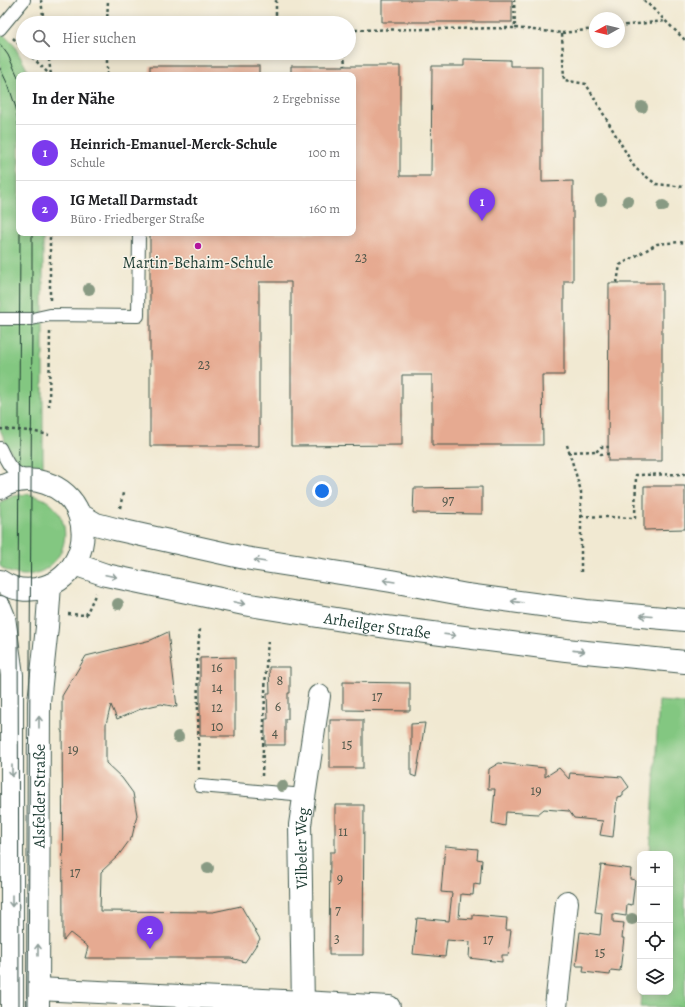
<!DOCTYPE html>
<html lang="de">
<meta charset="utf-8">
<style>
:root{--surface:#fff;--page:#f2f2f2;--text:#202124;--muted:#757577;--line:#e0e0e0;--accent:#7c3aed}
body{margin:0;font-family:Alegreya,serif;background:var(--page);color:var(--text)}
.controls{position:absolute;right:12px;bottom:12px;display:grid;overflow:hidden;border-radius:8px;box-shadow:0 2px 10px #0003}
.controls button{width:36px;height:36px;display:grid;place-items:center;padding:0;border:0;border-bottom:1px solid var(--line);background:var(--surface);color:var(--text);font:20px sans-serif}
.compass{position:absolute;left:589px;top:12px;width:36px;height:36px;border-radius:50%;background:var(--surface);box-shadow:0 2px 10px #0003;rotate:262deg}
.you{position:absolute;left:322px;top:491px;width:14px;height:14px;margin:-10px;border:3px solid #fff;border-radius:50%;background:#1a73e8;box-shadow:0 0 0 6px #1a73e833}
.badge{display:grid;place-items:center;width:26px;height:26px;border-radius:50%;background:var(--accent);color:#fff;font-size:13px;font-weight:700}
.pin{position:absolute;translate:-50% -33px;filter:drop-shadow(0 1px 2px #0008)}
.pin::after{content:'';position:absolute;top:21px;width:14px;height:12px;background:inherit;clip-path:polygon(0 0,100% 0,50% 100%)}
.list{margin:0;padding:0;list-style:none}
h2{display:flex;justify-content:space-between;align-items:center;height:52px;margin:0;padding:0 16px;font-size:17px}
h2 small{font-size:13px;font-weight:400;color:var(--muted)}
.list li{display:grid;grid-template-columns:26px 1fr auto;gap:12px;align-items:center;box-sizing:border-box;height:56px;padding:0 16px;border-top:1px solid var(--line)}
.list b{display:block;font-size:15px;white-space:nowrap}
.list p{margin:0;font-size:13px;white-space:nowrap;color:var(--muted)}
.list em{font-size:13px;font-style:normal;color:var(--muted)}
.icon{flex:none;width:22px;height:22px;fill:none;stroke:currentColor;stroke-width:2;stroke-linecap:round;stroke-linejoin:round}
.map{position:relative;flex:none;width:685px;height:1007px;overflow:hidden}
.search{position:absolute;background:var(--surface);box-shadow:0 2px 10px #0003;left:16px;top:16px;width:340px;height:44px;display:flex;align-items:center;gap:10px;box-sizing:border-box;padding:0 14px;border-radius:22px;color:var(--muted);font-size:15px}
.panel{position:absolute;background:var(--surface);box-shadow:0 2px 10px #0003;left:16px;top:72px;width:340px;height:164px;border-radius:8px}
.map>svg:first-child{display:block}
</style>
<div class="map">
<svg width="685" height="1007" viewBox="0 0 685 1007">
<rect width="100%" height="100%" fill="#f7f3e8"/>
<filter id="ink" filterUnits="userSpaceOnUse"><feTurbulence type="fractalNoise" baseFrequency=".025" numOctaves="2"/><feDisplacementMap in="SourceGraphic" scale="8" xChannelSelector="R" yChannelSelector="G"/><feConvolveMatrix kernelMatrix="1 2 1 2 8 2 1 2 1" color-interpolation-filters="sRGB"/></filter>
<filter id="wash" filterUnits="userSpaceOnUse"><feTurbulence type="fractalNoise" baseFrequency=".012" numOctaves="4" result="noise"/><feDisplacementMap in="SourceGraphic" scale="16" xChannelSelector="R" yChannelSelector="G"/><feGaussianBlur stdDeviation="0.9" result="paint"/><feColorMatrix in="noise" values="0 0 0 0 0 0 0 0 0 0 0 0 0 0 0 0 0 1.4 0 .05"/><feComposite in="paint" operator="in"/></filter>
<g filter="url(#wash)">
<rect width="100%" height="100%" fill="#f1e9d2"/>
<g fill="#83c781" stroke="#51825a">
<polygon points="0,31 14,45 30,75 19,75 19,233 43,233 43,476 23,469 7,446 0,429"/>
<path d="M27,494c9,2 18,4 25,11 27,26 8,71 -29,70 -9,-1 -17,-3 -23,-9v-64l13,-6z"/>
<polygon points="659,701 685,703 685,1007 640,1007 641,992 670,992 670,854 650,854"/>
</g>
<g id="blocks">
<g fill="#e6aa91">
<rect x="382" y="0" width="130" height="22"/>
<polygon points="464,59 510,60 510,66 542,66 542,182 573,181 573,281 564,281 564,375 542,375 543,445 432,445 432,375 402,375 402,445 291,446 291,282 259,282 259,446 150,446 150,233 353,233 353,75 291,75 291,66 400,66 400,176 431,176 432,66 464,66"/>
<rect x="150" y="66" width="109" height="9"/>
<polygon points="609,283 662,283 662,461 608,461"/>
<polygon points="644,486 685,486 685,529 644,530"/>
<polygon points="482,487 482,514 413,513 414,488"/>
<polygon points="168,632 177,707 161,704 143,708 117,719 111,705 106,724 106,763 122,778 133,793 137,815 132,837 118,856 101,872 100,911 213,912 241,906 260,939 245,962 231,958 85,958 88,947 70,933 63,941 62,696 86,656 151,640"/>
<polygon points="235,657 235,736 200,736 200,658"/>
<polygon points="269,667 290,667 290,693 288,693 288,719 285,719 285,745 265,745 265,719 268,719 267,693 270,693"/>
<polygon points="343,682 410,683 410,711 343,710"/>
<rect x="330" y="720" width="33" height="48"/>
<polygon points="425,723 416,777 411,775 411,724"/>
<polygon points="499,763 545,768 545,777 559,768 569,779 570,773 622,777 629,787 623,792 623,796 617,797 613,837 600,835 603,821 574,818 569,811 544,809 538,814 506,812 505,826 492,823 495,789 488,789 489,769"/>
<polygon points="335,805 364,805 363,955 329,955 330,852 335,852"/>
<polygon points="445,846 478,849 477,859 482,860 480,885 474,884 473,895 461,894 459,918 473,919 473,915 507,918 506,930 511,930 508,955 502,955 502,962 469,958 470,942 447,940 445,957 413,954 417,918 449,921 452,893 441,892"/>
<polygon points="601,865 631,869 630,879 635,880 632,905 627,904 626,916 613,914 613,922 624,923 622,938 624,938 620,971 611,970 610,975 583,972 584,966 576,966 580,932 600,935 602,913 595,912"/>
</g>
</g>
</g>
<g filter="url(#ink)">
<use href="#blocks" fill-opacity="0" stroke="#3e574c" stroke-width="1"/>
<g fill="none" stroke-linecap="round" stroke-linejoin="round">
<g stroke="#3e574c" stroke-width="14">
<g id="service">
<polyline points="0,29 24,0"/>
<polyline points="0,319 32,319 50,315 138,316 139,233"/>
<path d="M0,448c9,18 9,22 28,30"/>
<polyline points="200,786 305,795"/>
</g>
</g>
<g stroke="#3e574c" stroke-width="24">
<g id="minor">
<polyline points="38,989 303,1002 389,1007"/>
<path id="s1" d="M303,1007l-3,-182 19,-129"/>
<polyline points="556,1007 567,902"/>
</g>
</g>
<g stroke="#3e574c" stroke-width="24">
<g id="tertiary">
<path d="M0,488c28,-17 67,-5 79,26 11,30 -5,64 -35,73 -15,5 -31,3 -44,-6"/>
<polyline points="79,514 96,524 115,529 245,558 391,581 467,595 586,611 685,620"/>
<path id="s2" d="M74,564l32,11 138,29 142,23 180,23 119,12"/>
<polyline points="0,607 4,617 12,675 12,1007"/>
<path id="s3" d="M38,1007l1,-305 8,-75 3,-42"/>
</g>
</g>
<g stroke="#3e574c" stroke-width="2.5" stroke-dasharray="3 3" stroke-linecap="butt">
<polyline points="41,0 44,23"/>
<polyline points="276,0 276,23"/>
<polyline points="644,0 685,40"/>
<polyline points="107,23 108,0"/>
<polyline points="619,26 665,21"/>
<polyline points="515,28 562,33 564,80 586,84 635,168 656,184 685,187"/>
<polyline points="349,30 515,28 514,0"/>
<polyline points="562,33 595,29"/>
<polyline points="13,38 23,48"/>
<polyline points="28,53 50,75"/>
<polyline points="48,53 51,75"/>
<polyline points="344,53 345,66"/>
<polyline points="107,75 107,53"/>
<polyline points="617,283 620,265 657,244 680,242 685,243"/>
<polyline points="50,300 50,233"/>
<polyline points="49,407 50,331"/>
<polyline points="0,429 31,431 49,435"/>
<polyline points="567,445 581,491 581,575"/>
<polyline points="568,452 597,451"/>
<polyline points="609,454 601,454 597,451 601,447 609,447"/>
<polyline points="120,508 123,493"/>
<polyline points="581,516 635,518 636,475 685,474"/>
<polyline points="68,614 86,615 96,593"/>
<polyline points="199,770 197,655 200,629"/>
<polyline points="262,776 266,666 268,641"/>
</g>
<use href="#service" stroke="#fff" stroke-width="12"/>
<use href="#minor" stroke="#fff" stroke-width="22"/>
<use href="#tertiary" stroke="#fff" stroke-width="22"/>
<g stroke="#1f3d34" stroke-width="1">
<polyline points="0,44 8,55 19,79"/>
<polyline points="0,68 9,87 16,108 19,131"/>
<polyline points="19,1007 18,612 20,233"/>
<polyline points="28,1007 32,319 32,233"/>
</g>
</g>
<g fill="#889a83">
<circle cx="642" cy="107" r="6"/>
<circle cx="601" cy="200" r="6"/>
<circle cx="628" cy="201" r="6"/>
<circle cx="663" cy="206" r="6"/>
<circle cx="89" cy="289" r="6"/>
<circle cx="118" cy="604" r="6"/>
<circle cx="178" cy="737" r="6"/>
<circle cx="282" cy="786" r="6"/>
<circle cx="208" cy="868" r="6"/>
<circle cx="632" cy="919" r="6"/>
</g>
<defs><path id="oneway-shaft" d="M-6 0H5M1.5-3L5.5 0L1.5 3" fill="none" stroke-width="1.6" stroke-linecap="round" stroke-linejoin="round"/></defs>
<g stroke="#8f9e9a">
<use href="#oneway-shaft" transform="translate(260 561) rotate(-171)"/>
<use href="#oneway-shaft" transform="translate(111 576) rotate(12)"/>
<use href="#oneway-shaft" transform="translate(389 581) rotate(-171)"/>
<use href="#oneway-shaft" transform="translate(517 602) rotate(-172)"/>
<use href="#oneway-shaft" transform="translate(239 603) rotate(12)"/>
<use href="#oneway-shaft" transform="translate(646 616) rotate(-175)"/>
<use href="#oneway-shaft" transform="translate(450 635) rotate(7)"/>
<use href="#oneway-shaft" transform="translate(579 651) rotate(6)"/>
<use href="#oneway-shaft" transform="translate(39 722) rotate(-90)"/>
<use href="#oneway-shaft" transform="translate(12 771) rotate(90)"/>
<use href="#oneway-shaft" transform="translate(12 901) rotate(90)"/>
<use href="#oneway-shaft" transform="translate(38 950) rotate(-90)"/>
</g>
</g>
<circle fill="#b5179e" stroke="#f7f3e8" stroke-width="1.5" cx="198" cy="246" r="4"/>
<g text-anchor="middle" stroke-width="3" stroke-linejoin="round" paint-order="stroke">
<g font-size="14" fill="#51584b">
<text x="361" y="262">23</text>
<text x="204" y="369">23</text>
<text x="448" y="505">97</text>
<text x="217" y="672">16</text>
<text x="280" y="685">8</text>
<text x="217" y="692">14</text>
<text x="377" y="701">17</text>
<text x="278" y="711">6</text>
<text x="217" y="712">12</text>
<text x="217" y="731">10</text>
<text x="275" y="737">4</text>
<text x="347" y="749">15</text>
<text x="73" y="754">19</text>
<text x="536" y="795">19</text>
<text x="343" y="836">11</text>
<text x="75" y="877">17</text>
<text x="340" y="883">9</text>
<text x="338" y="915">7</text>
<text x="337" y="943">3</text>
<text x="488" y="944">17</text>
<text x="600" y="957">15</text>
</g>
<g font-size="16" fill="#1f3d34" stroke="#f7f3e8">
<text x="198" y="268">Martin-Behaim-Schule</text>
</g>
<g font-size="16" fill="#1f3d34" stroke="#f7f3e8">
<text dy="6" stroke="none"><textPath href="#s2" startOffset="310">Arheilger Straße</textPath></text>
<text dy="6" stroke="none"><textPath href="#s3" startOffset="211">Alsfelder Straße</textPath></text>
<text dy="6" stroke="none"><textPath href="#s1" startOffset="159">Vilbeler Weg</textPath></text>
</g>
</g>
</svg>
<div class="controls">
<button>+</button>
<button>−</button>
<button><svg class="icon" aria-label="locate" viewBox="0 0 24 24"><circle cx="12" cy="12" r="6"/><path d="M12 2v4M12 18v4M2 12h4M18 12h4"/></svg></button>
<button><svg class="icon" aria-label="layers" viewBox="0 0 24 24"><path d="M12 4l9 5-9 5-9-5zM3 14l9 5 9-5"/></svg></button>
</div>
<svg class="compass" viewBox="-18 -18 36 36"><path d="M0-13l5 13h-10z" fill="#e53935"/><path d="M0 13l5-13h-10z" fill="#757577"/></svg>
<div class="you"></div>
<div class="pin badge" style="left:482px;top:221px">1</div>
<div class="pin badge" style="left:150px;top:949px">2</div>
<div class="search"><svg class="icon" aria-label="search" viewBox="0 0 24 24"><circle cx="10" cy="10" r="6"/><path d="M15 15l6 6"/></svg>Hier suchen</div>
<section class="panel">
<h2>In der Nähe<small>2 Ergebnisse</small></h2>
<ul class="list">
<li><span class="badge">1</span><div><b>Heinrich-Emanuel-Merck-Schule</b><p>Schule</p></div><em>100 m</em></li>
<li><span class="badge">2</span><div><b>IG Metall Darmstadt</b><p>Büro · Friedberger Straße</p></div><em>160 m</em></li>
</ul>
</section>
</div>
